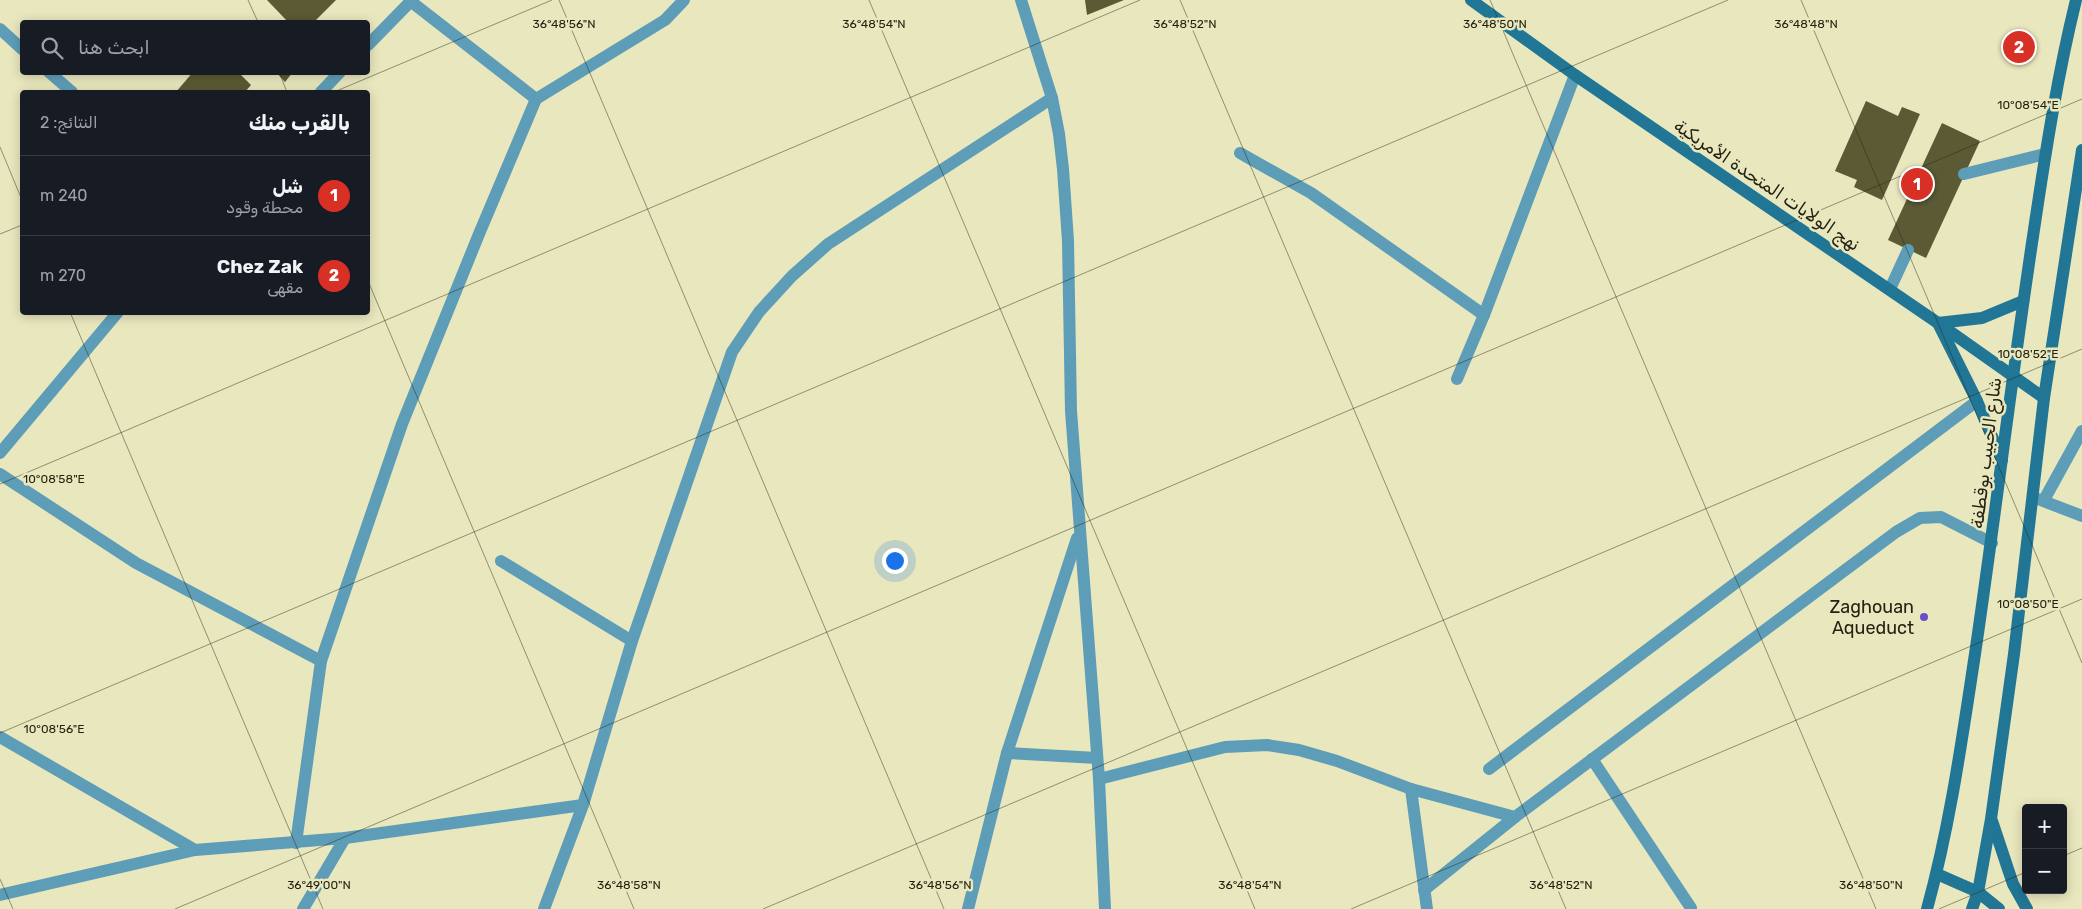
<!DOCTYPE html>
<html lang="ar">
<meta charset="utf-8">
<style>
:root{--surface:#171b24;--page:#242831;--text:#f1f3f6;--muted:#9ea1a6;--line:#363941;--accent:#d93025}
body{margin:0;font-family:Rubik,"Noto Naskh Arabic",sans-serif;background:var(--page);color:var(--text);direction:rtl}
.controls{position:absolute;right:15px;bottom:15px;display:grid;overflow:hidden;border-radius:5px;box-shadow:0 2px 12px #0003}
.controls button{width:45px;height:45px;display:grid;place-items:center;padding:0;border:0;border-bottom:1px solid var(--line);background:var(--surface);color:var(--text);font:25px sans-serif}
.you{position:absolute;left:894px;top:560px;width:18px;height:18px;margin:-12px;border:4px solid #fff;border-radius:50%;background:#1a73e8;box-shadow:0 0 0 8px #1a73e833}
.badge{display:grid;place-items:center;width:32px;height:32px;border-radius:50%;background:var(--accent);color:#fff;font-size:16px;font-weight:700}
.pin{position:absolute;translate:-50% -50%;border:2px solid #fff;box-shadow:0 1px 5px #0006}
.list{margin:0;padding:0;list-style:none}
h2{display:flex;justify-content:space-between;align-items:center;height:65px;margin:0;padding:0 20px;font-size:21px}
h2 small{font-size:16px;font-weight:400;color:var(--muted)}
.list li{display:grid;grid-template-columns:32px 1fr auto;gap:15px;align-items:center;box-sizing:border-box;height:80px;padding:0 20px;border-top:1px solid var(--line)}
.list b{display:block;font-size:19px;white-space:nowrap}
.list p{margin:0;font-size:16px;white-space:nowrap;color:var(--muted)}
.list em{font-size:16px;font-style:normal;color:var(--muted)}
.icon{flex:none;width:28px;height:28px;fill:none;stroke:currentColor;stroke-width:2;stroke-linecap:round;stroke-linejoin:round}
.map{position:relative;flex:none;width:2082px;height:909px;overflow:hidden;direction:ltr}
.search{position:absolute;background:var(--surface);box-shadow:0 2px 12px #0003;left:20px;top:20px;width:350px;height:55px;display:flex;align-items:center;gap:12px;box-sizing:border-box;padding:0 18px;border-radius:5px;color:var(--muted);font-size:19px}
.panel{position:absolute;background:var(--surface);box-shadow:0 2px 12px #0003;left:20px;top:90px;width:350px;height:225px;border-radius:5px;direction:rtl}
.map>svg:first-child{display:block}
</style>
<div class="map">
<svg width="2082" height="909" viewBox="0 0 2082 909">
<rect width="100%" height="100%" fill="#e8e7bd"/>
<g fill="#5b5a34">
<polygon points="267,0 336,0 314,22 288,22"/>
<polygon points="1085,0 1124,0 1087,15"/>
<polygon points="193,72 238,72 251,85 245,92 176,92"/>
<polygon points="276,72 293,72 285,82"/>
<polygon points="1866,101 1898,116 1902,107 1920,114 1882,200 1854,187 1857,180 1835,171"/>
<polygon points="1942,123 1980,141 1926,258 1888,240"/>
</g>
<g fill="none" stroke-linecap="round" stroke-linejoin="round">
<g stroke="#5e9db7" stroke-width="12">
<polyline points="1964,174 2045,154"/>
<polyline points="1890,289 1908,250"/>
<polyline points="501,561 632,641"/>
</g>
<g stroke="#5e9db7" stroke-width="12">
<polyline points="409,0 536,99"/>
<polyline points="1021,0 1052,98 1059,134 1063,169 1068,241 1071,411 1099,779 1105,909"/>
<polyline points="0,29 22,49"/>
<polyline points="368,45 412,0"/>
<polyline points="49,72 72,92"/>
<polyline points="321,92 340,72"/>
<polyline points="1240,153 1311,193 1484,315"/>
<polyline points="1457,379 1484,315 1575,75"/>
<polyline points="0,453 118,312"/>
<polyline points="0,474 136,563 321,661"/>
<polyline points="2038,499 2082,516"/>
<polyline points="2044,500 2082,431"/>
<polyline points="0,737 195,850"/>
<polyline points="1007,753 1097,758"/>
<polyline points="1592,759 1691,908"/>
<polyline points="1489,769 1977,401"/>
<polyline points="1099,779 1225,747 1267,745 1299,750 1337,761 1411,789 1515,817 1896,532 1920,518 1941,517 1992,543"/>
<polyline points="1411,789 1427,909"/>
<polyline points="296,843 321,661 402,424 479,234 536,99 665,20 684,0"/>
<polyline points="1424,890 1515,817"/>
<polyline points="0,895 195,850 345,838 583,805"/>
<polyline points="303,909 345,838"/>
<polyline points="544,909 583,805 632,641 732,352 759,312 792,276 828,244 1052,98"/>
<polyline points="968,909 1007,753 1077,538"/>
</g>
<g stroke="#217695" stroke-width="12">
<polyline points="1471,0 1575,75 1938,323 2044,398"/>
<polyline points="2002,460 1977,401 1938,323 1982,318 2023,301"/>
<polyline points="1992,821 2013,884 2027,909"/>
<polyline points="1937,874 1978,892 1999,909"/>
<path d="M1927,909c23,-83 35,-170 48,-255 21,-143 38,-287 60,-431 11,-74 23,-150 41,-223"/>
<polyline points="1972,909 1978,892 1991,819 2014,654 2044,398 2082,150"/>
</g>
</g>
<path fill="none" stroke="#242313" stroke-width="1" stroke-opacity="0.45" d="M248,0l10,22M559,0l385,909M869,0l386,909M1180,0l386,909M1490,0l386,909M1801,0l281,663M279,72l8,20M334,92l218,-92M0,147l22,53M0,234l22,-9M368,281l266,628M70,312l253,597M0,484l1140,-484M0,733l1728,-733M2063,856l19,-8M0,879l13,30M175,909l1907,-810M763,909l1319,-560M1351,909l731,-310M1939,909l87,-37"/>
<circle fill="#654fc8" stroke="#e8e7bd" stroke-width="2" cx="1924" cy="617" r="5"/>
<g text-anchor="middle" stroke-width="5" stroke-linejoin="round" paint-order="stroke">
<g font-size="18" fill="#242313" stroke="#e8e7bd">
<text transform="translate(1767 185) rotate(34)" y="6">نهج الولايات المتحدة الأمريكية</text>
<text transform="translate(1986 453) rotate(-83)" y="6">شارع الحبيب بوقطفة</text>
</g>
<g font-size="18" fill="#242313" stroke="#e8e7bd" text-anchor="end">
<text x="1914" y="613">Zaghouan<tspan x="1914" dy="21">Aqueduct</tspan></text>
</g>
</g>
<g font-size="12" text-anchor="middle" fill="#242313" stroke="#e8e7bd" stroke-width="5" stroke-linejoin="round" paint-order="stroke">
<text x="564" y="28">36°48'56"N</text>
<text x="874" y="28">36°48'54"N</text>
<text x="1185" y="28">36°48'52"N</text>
<text x="1495" y="28">36°48'50"N</text>
<text x="1806" y="28">36°48'48"N</text>
<text x="2028" y="109">10°08'54"E</text>
<text x="2028" y="358">10°08'52"E</text>
<text x="54" y="483">10°08'58"E</text>
<text x="2028" y="608">10°08'50"E</text>
<text x="54" y="733">10°08'56"E</text>
<text x="319" y="889">36°49'00"N</text>
<text x="629" y="889">36°48'58"N</text>
<text x="940" y="889">36°48'56"N</text>
<text x="1250" y="889">36°48'54"N</text>
<text x="1561" y="889">36°48'52"N</text>
<text x="1871" y="889">36°48'50"N</text>
</g>
</svg>
<div class="controls">
<button>+</button>
<button>−</button>
</div>
<div class="you"></div>
<div class="pin badge" style="left:1917px;top:184px">1</div>
<div class="pin badge" style="left:2019px;top:47px">2</div>
<div class="search"><svg class="icon" aria-label="search" viewBox="0 0 24 24"><circle cx="10" cy="10" r="6"/><path d="M15 15l6 6"/></svg>ابحث هنا</div>
<section class="panel">
<h2>بالقرب منك<small>النتائج: 2</small></h2>
<ul class="list">
<li><span class="badge">1</span><div><b>شل</b><p>محطة وقود</p></div><em>240 m</em></li>
<li><span class="badge">2</span><div><b>Chez Zak</b><p>مقهى</p></div><em>270 m</em></li>
</ul>
</section>
</div>
